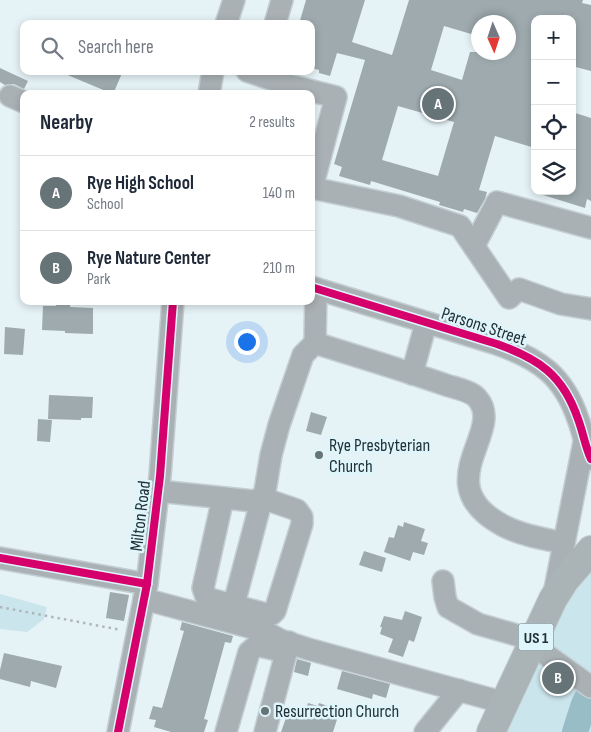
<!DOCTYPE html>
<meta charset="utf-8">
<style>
:root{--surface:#fff;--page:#f6f6f7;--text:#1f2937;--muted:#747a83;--line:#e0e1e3;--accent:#667478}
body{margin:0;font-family:"Sofia Sans Condensed",sans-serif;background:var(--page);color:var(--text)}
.controls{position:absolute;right:15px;top:15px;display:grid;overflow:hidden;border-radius:10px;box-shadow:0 2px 8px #0003}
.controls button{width:45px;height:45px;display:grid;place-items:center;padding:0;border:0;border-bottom:1px solid var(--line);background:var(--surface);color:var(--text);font:25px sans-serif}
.compass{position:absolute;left:471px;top:15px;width:45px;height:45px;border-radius:50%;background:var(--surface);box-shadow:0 2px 8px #0003;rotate:177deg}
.you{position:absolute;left:246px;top:341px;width:18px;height:18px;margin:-12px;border:4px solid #fff;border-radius:50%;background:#1a73e8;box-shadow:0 0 0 8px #1a73e833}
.badge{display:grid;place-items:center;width:32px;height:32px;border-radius:50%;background:var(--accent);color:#fff;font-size:16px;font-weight:700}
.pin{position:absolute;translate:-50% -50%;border:2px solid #fff;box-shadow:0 1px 5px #0006}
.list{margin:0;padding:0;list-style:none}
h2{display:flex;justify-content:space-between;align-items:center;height:65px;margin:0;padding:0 20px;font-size:21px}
h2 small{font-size:16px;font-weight:400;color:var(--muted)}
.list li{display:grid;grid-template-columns:32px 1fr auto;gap:15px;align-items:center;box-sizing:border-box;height:75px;padding:0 20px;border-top:1px solid var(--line)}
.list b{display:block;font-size:19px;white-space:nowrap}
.list p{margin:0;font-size:16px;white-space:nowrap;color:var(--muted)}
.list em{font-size:16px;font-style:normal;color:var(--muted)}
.icon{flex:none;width:28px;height:28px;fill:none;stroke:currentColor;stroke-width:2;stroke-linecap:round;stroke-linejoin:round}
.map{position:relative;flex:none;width:591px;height:732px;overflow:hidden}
.search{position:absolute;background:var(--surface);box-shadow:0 2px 8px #0003;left:20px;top:20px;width:295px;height:55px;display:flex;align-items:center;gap:12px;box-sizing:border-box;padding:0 18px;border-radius:10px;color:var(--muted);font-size:19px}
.panel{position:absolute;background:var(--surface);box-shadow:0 2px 8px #0003;left:20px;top:90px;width:295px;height:215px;border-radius:10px}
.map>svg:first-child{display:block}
</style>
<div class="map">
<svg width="591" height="732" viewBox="0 0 591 732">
<rect width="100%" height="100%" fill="#e5f2f6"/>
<g fill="#cbe5ec">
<polygon points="591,572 591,732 501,732 550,624 582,573"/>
<polygon points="0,594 47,607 44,619 27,632 0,629"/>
</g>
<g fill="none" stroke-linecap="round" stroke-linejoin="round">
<polyline stroke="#99bdc7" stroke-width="26" points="575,732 584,704 591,690"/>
</g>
<g fill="#9eaaae" fill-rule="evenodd">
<path d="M306,0h59l-13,42 40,13 17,-55h174l-1,3 9,2v66l-19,-5v-47h-37v129l-40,-12 -16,54 8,2 -2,7 -8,14 -13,-4 -1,3 -24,-7 1,-3 -69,-21 -1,4 -31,-9 3,-9 -8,-3 31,-104 -28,-7 -7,23 -11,-3v-3l-8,-2v-44h-12zM478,22h30v30h-38l-8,28 -31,-10 13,-44 34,10zM398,106l56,16 -16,54 -56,-16z"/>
<polygon points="0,68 28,81 24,89 14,84 5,85 0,82"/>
<polygon points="58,71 123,71 113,94"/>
<polygon points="572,112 591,118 591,201 587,199 585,208 540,194 540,191 572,191"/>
<polygon points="56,301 71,301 70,307 93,308 93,334 65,333 65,331 42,330 43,306 56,306"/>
<polygon points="5,327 25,329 23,355 4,354"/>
<polygon points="49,395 93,397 92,418 81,418 81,420 48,419"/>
<polygon points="311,412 327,417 321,435 306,431"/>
<polygon points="38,419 52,420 50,442 37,441"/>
<polygon points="404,522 425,529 421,541 428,543 424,555 413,552 410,561 384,552 389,537 394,538 398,525 403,527"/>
<polygon points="364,551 386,558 382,572 359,565"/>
<polygon points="110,592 129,595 124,621 106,618"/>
<polygon points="405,611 422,617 414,642 409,640 403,657 388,652 393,639 380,634 382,627 380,627 384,616 402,620"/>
<polygon points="182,622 233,636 231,643 225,642 204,719 208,720 204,732 171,732 154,727 156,720 149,719 153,706 162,708 184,631 180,630"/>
<polygon points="4,653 62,666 56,688 31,681 30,687 0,679 0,670"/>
<polygon points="297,659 311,663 308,676 294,672"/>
<polygon points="342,671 390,684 386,698 373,694 372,699 337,689"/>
<polygon points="308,703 318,706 319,703 340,710 333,732 281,732 288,712 304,717"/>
</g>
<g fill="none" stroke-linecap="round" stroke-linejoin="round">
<g stroke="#c3ced1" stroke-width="24">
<g id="minor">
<polyline points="226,24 234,0"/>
<polyline points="275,24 282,0"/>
<polyline points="247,71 292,86 336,97 312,188 399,206 460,226 509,298 519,289 561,304 591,309"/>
<polyline points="209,94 213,71"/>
<polyline points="10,96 24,102"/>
<polyline points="474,246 497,202 591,228"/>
<path d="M311,287l186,57c42,15 66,31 81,75 5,13 7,27 13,40"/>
<polyline points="315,343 316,289"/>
<polyline points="412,374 426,323"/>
<path d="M158,491l95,10 9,-3 3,-7 6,-36 8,-30 24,-70 12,-12c44,14 88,27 131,42 9,3 25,6 31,13 30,33 -51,85 25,127 18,10 42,14 62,18"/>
<polyline points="223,498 203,588 206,597 210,599 266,614 272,614 275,611 302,524 302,517 297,510 262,498 234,604"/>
<polyline points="0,558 147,584"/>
<polyline points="443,581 445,597 448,607 478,624 520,636 591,687"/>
<polyline points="554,594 584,442"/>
<polyline points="144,599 264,631 280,640 308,649 505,703"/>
<polyline points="118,732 147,584 160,476 173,301"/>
<polyline points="226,732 249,652 255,647 260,646 286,652"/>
<polyline points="265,732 289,642"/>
<polyline points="425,732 459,690"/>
</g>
</g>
<g stroke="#c3ced1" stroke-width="30">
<polyline id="major" points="491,732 553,599 565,580 591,550"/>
</g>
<polyline stroke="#aeb6ba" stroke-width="2.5" stroke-dasharray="2.5 4" stroke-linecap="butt" points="0,607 121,630"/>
<use href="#minor" stroke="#aab1b5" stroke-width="21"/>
<use href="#major" stroke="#aab4b7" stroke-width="28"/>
<g stroke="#dff5fc" stroke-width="11">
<g id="cycleway">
<path d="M311,287l186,57c42,15 66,31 81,75 5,13 7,27 13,40"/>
<polyline points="0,558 147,584"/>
<polyline points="118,732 147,584 160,476 173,301"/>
</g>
</g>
<use href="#cycleway" stroke="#d6006c" stroke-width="8"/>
</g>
<g fill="#667478" stroke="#dff5fc" stroke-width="2">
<circle cx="319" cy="455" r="5"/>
<circle cx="265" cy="711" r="5"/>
</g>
<g text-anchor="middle" stroke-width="5" stroke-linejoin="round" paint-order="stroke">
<rect fill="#dff5fc" stroke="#5a6b70" stroke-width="1" x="518.5" y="623.5" width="35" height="27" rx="4"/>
<g font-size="16" font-weight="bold" fill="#213034">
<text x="536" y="643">US 1</text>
</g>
<g font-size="18" fill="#213034" stroke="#dff5fc">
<text transform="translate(484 326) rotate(18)" y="6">Parsons Street</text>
<text transform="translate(140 516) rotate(-83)" y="6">Milton Road</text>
</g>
<g font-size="18" fill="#213034" stroke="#dff5fc" text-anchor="start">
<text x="329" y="451">Rye Presbyterian<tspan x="329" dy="21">Church</tspan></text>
<text x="275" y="717">Resurrection Church</text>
</g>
</g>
</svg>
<div class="controls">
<button>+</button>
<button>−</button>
<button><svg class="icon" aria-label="locate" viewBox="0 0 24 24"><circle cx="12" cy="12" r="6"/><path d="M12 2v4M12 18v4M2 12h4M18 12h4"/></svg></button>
<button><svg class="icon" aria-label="layers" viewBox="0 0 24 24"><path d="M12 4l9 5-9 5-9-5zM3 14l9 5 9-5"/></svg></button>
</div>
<svg class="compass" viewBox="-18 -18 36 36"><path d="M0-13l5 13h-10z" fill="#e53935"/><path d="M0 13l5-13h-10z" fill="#747a83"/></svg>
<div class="you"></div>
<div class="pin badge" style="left:438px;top:104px">A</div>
<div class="pin badge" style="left:558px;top:678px">B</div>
<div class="search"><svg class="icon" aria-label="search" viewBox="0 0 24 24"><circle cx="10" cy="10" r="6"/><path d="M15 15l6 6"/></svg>Search here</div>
<section class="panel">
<h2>Nearby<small>2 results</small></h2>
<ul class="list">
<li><span class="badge">A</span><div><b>Rye High School</b><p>School</p></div><em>140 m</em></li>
<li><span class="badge">B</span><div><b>Rye Nature Center</b><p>Park</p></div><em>210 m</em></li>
</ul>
</section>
</div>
